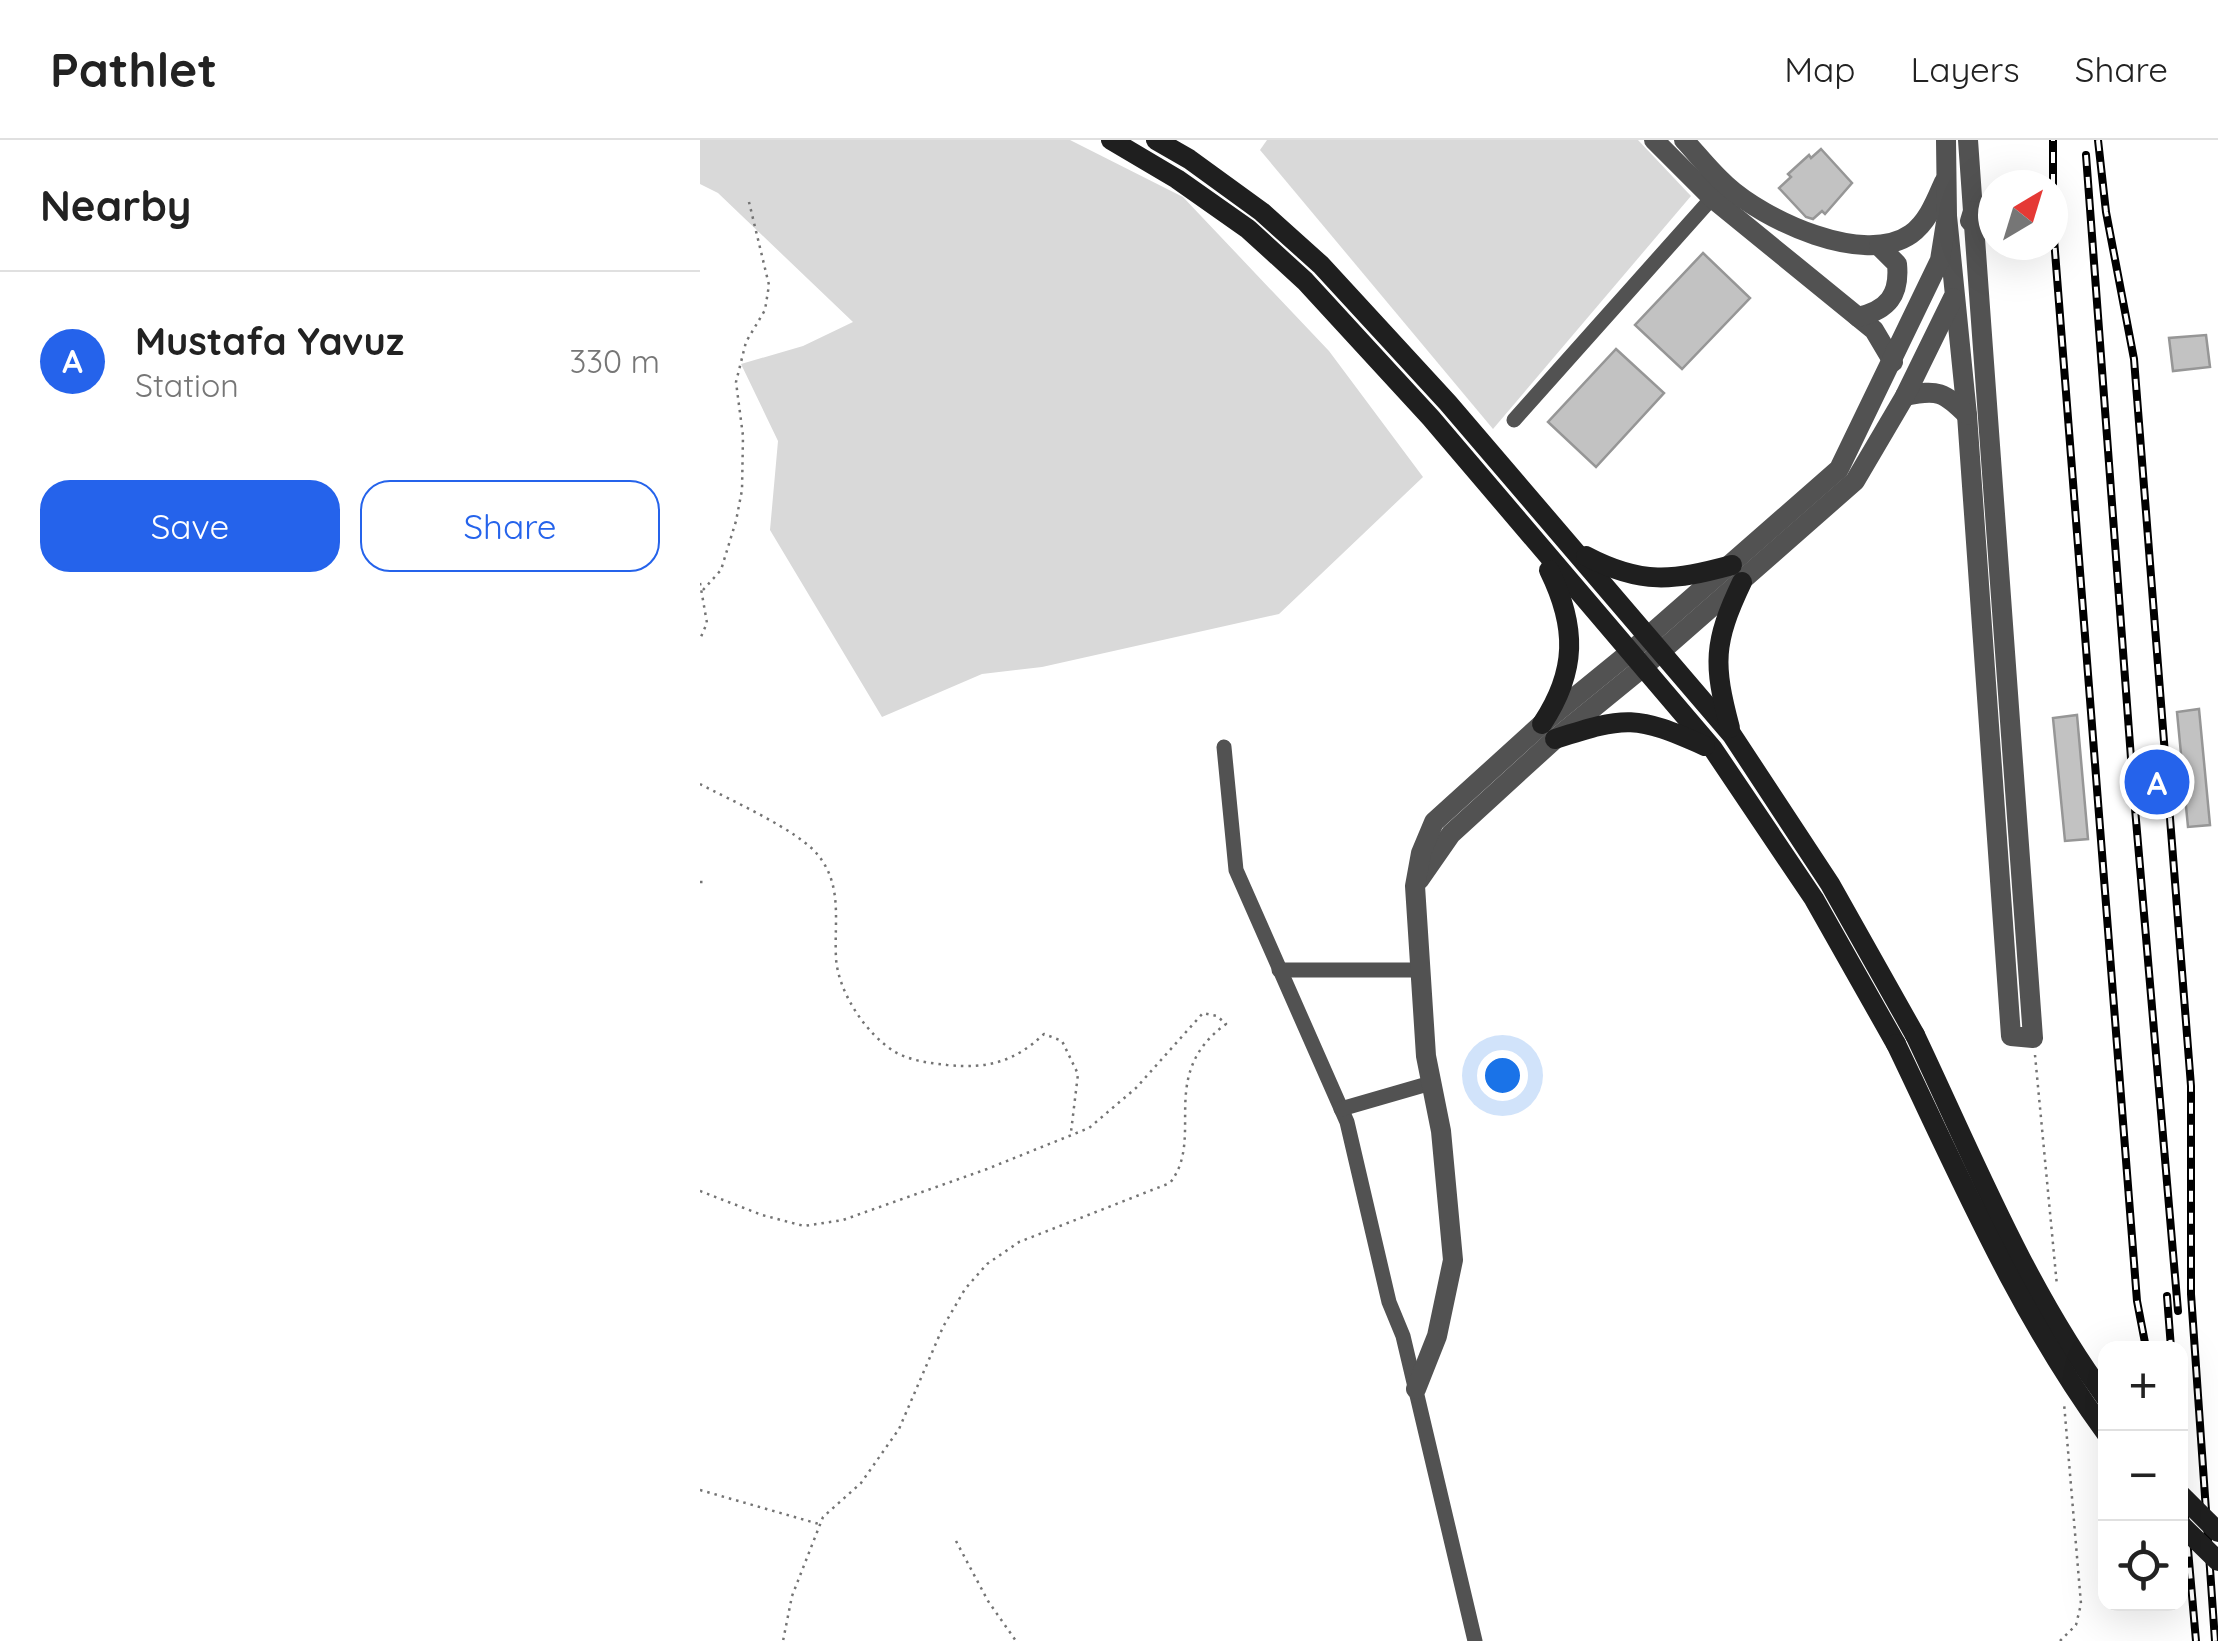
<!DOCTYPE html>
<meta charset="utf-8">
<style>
:root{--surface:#fff;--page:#f6f6f6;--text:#222;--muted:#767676;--line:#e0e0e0;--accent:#2563eb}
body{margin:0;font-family:Quicksand,sans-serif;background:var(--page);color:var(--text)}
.controls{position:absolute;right:30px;bottom:30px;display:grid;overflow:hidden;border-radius:20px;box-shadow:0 10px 40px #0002}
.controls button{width:90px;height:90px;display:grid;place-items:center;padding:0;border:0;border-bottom:2px solid var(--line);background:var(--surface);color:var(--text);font:50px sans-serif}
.compass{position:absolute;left:1278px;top:30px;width:90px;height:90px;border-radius:50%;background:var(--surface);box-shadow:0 10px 40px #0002;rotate:38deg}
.you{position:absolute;left:802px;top:935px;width:35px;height:35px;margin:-25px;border:8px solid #fff;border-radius:50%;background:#1a73e8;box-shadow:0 0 0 15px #1a73e833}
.badge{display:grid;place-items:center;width:65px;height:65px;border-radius:50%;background:var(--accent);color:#fff;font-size:32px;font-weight:700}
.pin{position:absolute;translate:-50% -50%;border:5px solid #fff;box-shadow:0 2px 10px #0006}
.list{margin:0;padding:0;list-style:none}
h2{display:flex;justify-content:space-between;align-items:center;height:130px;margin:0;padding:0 40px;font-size:42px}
h2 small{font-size:32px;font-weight:400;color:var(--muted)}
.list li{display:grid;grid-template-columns:65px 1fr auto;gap:30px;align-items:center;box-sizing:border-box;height:180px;padding:0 40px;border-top:2px solid var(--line)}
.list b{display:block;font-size:38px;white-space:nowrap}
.list p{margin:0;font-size:32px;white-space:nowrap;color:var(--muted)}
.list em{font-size:32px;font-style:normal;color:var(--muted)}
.actions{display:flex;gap:20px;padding:30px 40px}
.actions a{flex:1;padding:22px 0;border:2px solid var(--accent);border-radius:30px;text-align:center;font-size:35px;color:var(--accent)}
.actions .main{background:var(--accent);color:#fff}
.icon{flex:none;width:55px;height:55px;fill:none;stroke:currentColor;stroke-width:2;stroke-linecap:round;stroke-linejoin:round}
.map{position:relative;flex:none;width:1518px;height:1501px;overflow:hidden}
header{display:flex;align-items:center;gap:60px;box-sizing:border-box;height:140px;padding:0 50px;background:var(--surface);border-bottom:2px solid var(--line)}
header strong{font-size:48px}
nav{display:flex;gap:55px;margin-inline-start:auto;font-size:35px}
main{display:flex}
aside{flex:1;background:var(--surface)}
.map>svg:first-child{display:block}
</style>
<header>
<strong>Pathlet</strong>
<nav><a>Map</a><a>Layers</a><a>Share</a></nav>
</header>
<main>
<aside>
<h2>Nearby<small></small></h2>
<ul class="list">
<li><span class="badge">A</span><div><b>Mustafa Yavuz</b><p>Station</p></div><em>330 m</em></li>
</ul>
<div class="actions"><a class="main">Save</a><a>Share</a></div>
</aside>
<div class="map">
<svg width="1518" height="1501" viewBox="0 0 1518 1501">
<rect width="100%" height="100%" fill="#fff"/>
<g fill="#d9d9d9">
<polygon points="0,0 370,0 483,57 629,211 723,337 579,474 342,527 282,534 182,577 70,390 78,301 41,224 103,206 153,182 18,53 0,44"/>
<polygon points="567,0 938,0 991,56 793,289 560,10"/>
</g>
<g fill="#c2c2c2" stroke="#969696" stroke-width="2.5">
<polygon points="1121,9 1152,43 1125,74 1122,71 1113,79 1106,77 1079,48 1091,37 1088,34 1109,15 1111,18"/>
<polygon points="1003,113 1050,158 982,229 935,185"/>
<polygon points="1506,195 1510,227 1473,231 1469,198"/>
<polygon points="916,209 964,253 896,327 848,282"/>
<polygon points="1499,569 1510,685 1488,687 1477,572"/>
<polygon points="1377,575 1388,699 1365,701 1353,578"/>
</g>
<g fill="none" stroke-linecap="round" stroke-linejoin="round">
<g stroke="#747474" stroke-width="2.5" stroke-dasharray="2.5 5" stroke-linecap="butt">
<polyline points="0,443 7,483 0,499"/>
<polyline points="3,450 21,430 36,381 42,350 43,296 36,242 46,202 65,170 69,145 49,62"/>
<path d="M0,644c30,16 98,46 118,71 25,31 16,66 18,103 2,34 30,76 59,94 16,9 35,11 52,13 41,4 67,-3 97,-31l18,7 16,33 -7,58"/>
<polyline points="0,742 5,742"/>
<polyline points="1335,915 1357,1146"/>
<path d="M0,1051l62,24 42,11 39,-6 144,-51 102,-41 47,-40 67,-75 14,3 9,8c-70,51 -20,113 -56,159l-151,59 -32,22 -22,25 -22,38 -44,102 -38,54 -38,34 -31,79 -9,45"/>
<polyline points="0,1350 119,1384"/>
<polyline points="256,1401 288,1461 316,1501"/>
<polyline points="1360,1501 1376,1485 1381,1464 1364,1263"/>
</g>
<g stroke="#525252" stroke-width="15">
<polyline points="814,280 1012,58"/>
<polyline points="524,607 536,730 647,982 689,1162 703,1196 775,1501"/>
<polyline points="579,830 721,830"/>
<polyline points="641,969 731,943"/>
</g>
<g stroke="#525252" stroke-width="20">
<polyline points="954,0 1012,58 1174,190 1193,222"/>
<path d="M984,0c14,15 27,32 42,45 38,35 138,82 185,49 17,-12 25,-34 33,-52"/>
<polyline points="1268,0 1273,71 1270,81"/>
<polyline points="1247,76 1267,275 1311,896 1333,898 1273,71"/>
<path d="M1158,177c30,-7 42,-22 39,-53l-18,-18"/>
<path d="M1205,256c33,-7 39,-4 62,19"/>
<polyline points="719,740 751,694 855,599 942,528 1155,341 1205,256 1253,158"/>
<polyline points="716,1249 737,1196 753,1120 741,991 726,916 715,746 721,713 734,682 842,584 929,513 1139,329 1240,120 1247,76 1246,0"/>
</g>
<g stroke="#1f1f1f" stroke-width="20">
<polyline points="411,0 477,39 548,89 605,141 731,278 1013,609 1114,759 1196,904"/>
<polyline points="456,0 489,19 562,72 621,125 748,263 1032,595 1130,744 1215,895"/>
<path d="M886,416c55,29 87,25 146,9"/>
<path d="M842,584c35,-53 35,-97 7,-154"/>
<path d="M1030,588c-17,-64 -17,-85 12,-146"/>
<path d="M855,599c72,-23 80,-24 150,7"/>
</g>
<g stroke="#000" stroke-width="8">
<g id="rail">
<polyline points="1398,0 1406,72 1434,219 1491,946 1491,1154 1515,1501"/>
<polyline points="1386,15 1433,645 1478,1171"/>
<polyline points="1353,45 1353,0"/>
<polyline points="1353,86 1437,1161 1446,1208"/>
<polyline points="1467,1156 1471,1208"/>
<polyline points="1480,1318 1496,1501"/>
</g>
</g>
<use href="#rail" stroke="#fff" stroke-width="4" stroke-dasharray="11" stroke-linecap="butt"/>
<g stroke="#1f1f1f" stroke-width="20">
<path d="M1215,895c58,122 110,253 191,363"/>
<path d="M1196,904c64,133 122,269 210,389"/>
<polyline points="1480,1354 1518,1392"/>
<polyline points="1480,1384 1518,1421"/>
</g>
</g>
</svg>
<div class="controls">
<button>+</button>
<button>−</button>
<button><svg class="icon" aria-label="locate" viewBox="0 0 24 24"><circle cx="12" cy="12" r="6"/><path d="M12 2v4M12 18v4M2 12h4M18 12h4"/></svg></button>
</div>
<svg class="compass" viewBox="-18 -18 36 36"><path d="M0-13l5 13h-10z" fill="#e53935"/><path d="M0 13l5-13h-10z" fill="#767676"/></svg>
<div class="you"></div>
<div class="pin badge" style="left:1457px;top:642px">A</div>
</div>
</main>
